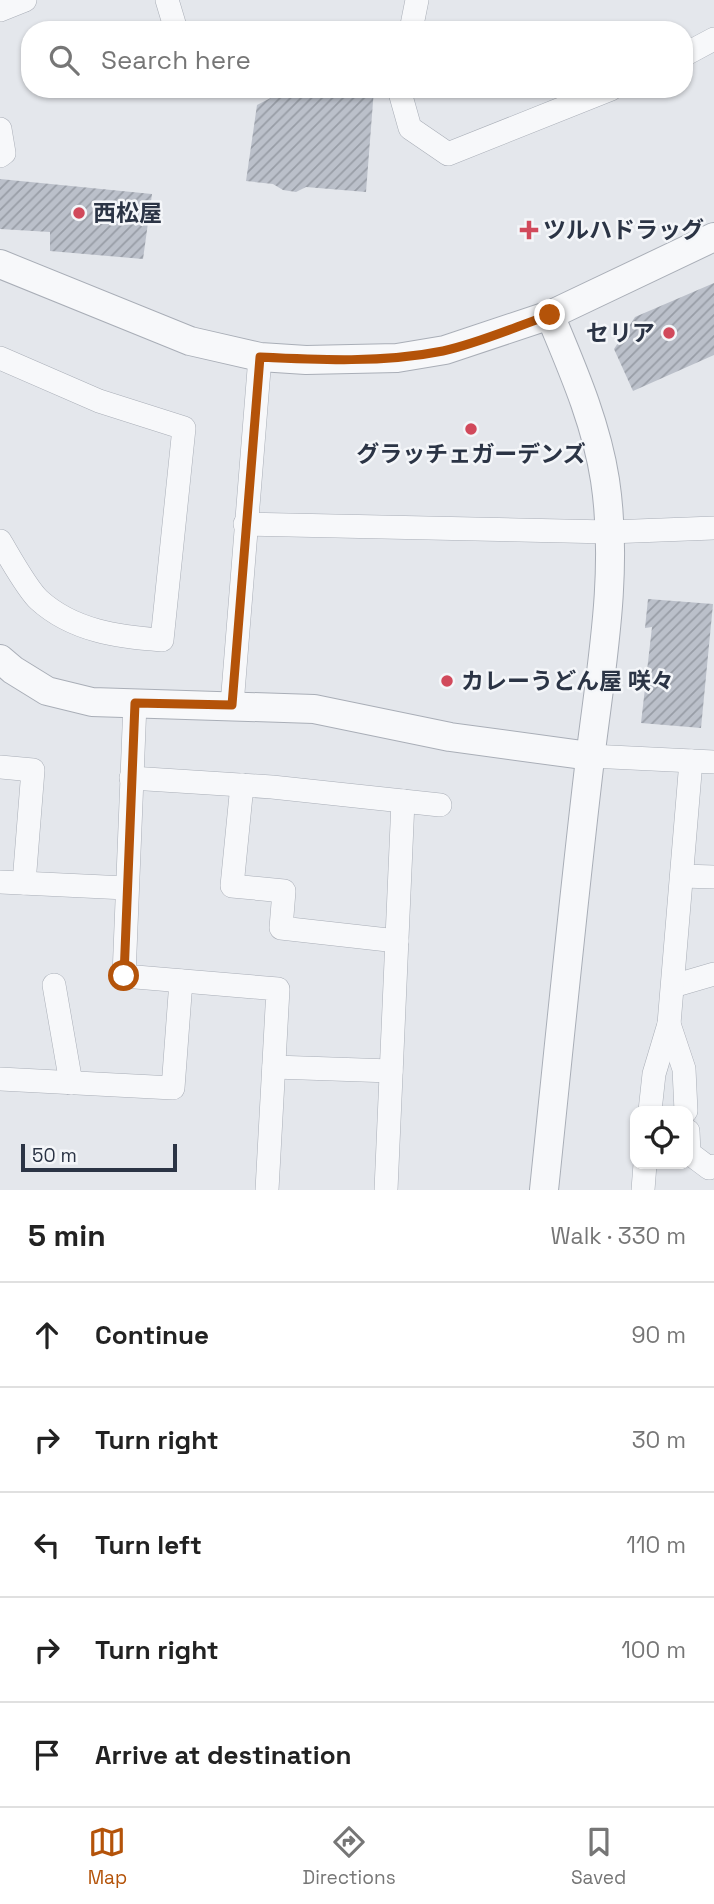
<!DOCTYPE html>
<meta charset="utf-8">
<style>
:root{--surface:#fff;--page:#f6f6f6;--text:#222;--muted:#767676;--line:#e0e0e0;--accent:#b45309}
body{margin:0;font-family:"Space Grotesk","Noto Sans JP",sans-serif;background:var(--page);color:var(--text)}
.controls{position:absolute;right:21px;bottom:21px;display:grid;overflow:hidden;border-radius:14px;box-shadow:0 2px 5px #0004}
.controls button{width:63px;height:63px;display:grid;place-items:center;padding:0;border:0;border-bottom:2px solid var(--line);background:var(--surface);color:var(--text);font:35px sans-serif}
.scale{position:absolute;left:21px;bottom:18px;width:156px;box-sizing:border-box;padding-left:7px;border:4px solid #2b3445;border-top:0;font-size:19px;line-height:24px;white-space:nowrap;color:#2b3445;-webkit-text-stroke:5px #f4f6f9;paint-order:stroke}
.stop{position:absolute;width:21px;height:21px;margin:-16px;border:5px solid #b45309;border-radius:50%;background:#fff}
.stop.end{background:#b45309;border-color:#fff;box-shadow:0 2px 7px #0008}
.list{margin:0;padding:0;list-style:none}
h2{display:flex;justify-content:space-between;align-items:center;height:91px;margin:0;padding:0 28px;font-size:30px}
h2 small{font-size:23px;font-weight:400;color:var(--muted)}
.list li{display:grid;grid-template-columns:46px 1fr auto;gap:21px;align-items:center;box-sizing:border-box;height:105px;padding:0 28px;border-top:2px solid var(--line)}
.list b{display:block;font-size:26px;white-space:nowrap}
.list em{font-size:23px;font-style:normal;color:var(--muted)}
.icon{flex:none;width:38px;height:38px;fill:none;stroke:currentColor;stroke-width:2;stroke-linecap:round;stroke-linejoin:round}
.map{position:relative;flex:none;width:714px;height:1190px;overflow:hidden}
.search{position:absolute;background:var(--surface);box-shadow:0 2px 5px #0004;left:21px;right:21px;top:21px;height:77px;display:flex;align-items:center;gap:18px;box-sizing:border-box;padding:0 24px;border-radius:28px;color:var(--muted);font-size:26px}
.sheet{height:616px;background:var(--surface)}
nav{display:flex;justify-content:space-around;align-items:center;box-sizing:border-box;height:98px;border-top:2px solid var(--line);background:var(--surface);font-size:19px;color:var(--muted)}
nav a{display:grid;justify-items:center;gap:4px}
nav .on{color:var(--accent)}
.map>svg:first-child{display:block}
</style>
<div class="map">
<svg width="714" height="1190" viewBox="0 0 714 1190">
<defs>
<pattern id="building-hatch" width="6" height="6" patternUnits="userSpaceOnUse" patternTransform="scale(1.75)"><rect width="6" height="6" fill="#bbc0ca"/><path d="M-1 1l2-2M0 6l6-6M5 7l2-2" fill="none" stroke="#989da6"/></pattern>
</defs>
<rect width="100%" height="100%" fill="#e4e7ec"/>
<g fill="url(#building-hatch)">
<polygon points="288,89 374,89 366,192 306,187 296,192 283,190 273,184 246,181 257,105"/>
<polygon points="0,179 152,194 143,259 50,251 50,232 0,229"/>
<polygon points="714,283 714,355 633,391 614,349 635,317"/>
<polygon points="648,599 713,604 701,728 641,723 652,627 645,628"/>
</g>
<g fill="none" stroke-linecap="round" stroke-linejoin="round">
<g stroke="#a9aeb7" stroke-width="24">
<g id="minor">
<polyline points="167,0 176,30"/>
<polyline points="0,10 25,0"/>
<polyline points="411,30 417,0"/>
<polyline points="684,55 714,39"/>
<polyline points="399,89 410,128 448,154 611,89"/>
<polyline points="0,129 4,153 0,156"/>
<path d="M0,358l99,43 85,27 -22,212c-43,-3 -89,-9 -123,-40 -12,-11 -30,-44 -39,-59"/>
<polyline points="245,524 609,532 714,528"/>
<polyline points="135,703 124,976 278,989 267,1190"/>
<polyline points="232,705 260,357"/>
<polyline points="590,756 714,762"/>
<polyline points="0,767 33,770 24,883"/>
<polyline points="131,778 272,787 440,805"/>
<polyline points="242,785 232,886 284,891 281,928 397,941"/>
<polyline points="682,876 714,877"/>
<polyline points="0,882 126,888"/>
<polyline points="54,985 71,1083"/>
<polyline points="673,986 714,974"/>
<polyline points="669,1024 684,1069 686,1111"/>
<polyline points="274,1067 391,1071"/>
<polyline points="0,1079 173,1088 181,981"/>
<polyline points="650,1111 654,1074 669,1024 691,761"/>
<polyline points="688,1131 689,1153 709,1168 714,1166"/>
<polyline points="386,1190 403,801"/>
<polyline points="643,1190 645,1164"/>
</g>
</g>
<g stroke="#a9aeb7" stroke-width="30">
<g id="tertiary">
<polyline points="0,264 190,341 260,357 306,360 397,358 445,350 550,315 714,237"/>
<polyline points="0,659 13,670 47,691 92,702 314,709 450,737 590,756"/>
<path d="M544,1190c15,-144 29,-288 46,-431 11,-92 29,-186 15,-279 -9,-58 -33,-112 -55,-165"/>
</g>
</g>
<use href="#minor" stroke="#f7f8fa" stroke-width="23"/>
<use href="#tertiary" stroke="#f7f8fa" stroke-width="28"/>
</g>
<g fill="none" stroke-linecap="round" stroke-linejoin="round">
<path stroke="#b45309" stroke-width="9" d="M124,976l11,-273 97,2 28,-348c60,3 123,6 183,-6 36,-8 72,-24 107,-36"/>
</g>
<g fill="#d1495b" stroke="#f4f6f9" stroke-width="2.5">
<circle cx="79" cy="213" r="7"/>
<path d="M525.5 219.5h7v7h7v7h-7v7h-7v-7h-7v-7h7z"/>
<circle cx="669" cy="333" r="7"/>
<circle cx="471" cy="429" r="7"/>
<circle cx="447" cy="681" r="7"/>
</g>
<g text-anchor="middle" stroke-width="5" stroke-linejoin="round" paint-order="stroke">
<g font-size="23" font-weight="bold" fill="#2b3445" stroke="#f4f6f9" text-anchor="start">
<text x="93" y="221">西松屋</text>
<text x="543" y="238">ツルハドラッグ</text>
<text x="655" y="341" text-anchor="end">セリア</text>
<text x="471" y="462" text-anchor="middle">グラッチェガーデンズ</text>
<text x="461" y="689">カレーうどん屋 咲々</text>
</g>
</g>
</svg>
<div class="controls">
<button><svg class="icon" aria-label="locate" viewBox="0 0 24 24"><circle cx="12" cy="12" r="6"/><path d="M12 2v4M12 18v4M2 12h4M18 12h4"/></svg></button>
</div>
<div class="scale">50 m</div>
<div class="stop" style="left:124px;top:976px"></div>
<div class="stop end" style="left:550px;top:315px"></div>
<div class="search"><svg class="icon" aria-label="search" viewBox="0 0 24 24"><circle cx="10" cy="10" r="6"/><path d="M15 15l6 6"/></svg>Search here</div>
</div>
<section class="sheet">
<h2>5 min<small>Walk · 330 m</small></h2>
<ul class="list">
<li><svg class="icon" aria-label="ahead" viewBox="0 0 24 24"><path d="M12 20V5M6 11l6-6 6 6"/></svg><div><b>Continue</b></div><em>90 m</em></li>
<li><svg class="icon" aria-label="right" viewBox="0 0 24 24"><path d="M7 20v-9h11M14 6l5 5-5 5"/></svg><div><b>Turn right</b></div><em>30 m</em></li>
<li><svg class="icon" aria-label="left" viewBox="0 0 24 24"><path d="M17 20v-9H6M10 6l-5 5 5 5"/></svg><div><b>Turn left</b></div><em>110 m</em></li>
<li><svg class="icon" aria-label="right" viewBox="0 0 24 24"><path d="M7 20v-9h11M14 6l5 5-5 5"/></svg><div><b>Turn right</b></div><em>100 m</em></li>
<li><svg class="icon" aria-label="arrive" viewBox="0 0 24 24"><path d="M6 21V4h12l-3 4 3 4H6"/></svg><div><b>Arrive at destination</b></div></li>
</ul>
</section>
<nav>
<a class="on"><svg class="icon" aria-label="map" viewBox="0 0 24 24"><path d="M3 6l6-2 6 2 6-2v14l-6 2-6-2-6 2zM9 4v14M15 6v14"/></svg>Map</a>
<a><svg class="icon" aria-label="directions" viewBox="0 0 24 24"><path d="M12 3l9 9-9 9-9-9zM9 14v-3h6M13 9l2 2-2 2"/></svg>Directions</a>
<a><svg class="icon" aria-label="saved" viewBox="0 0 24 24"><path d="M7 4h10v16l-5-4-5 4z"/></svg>Saved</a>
</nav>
